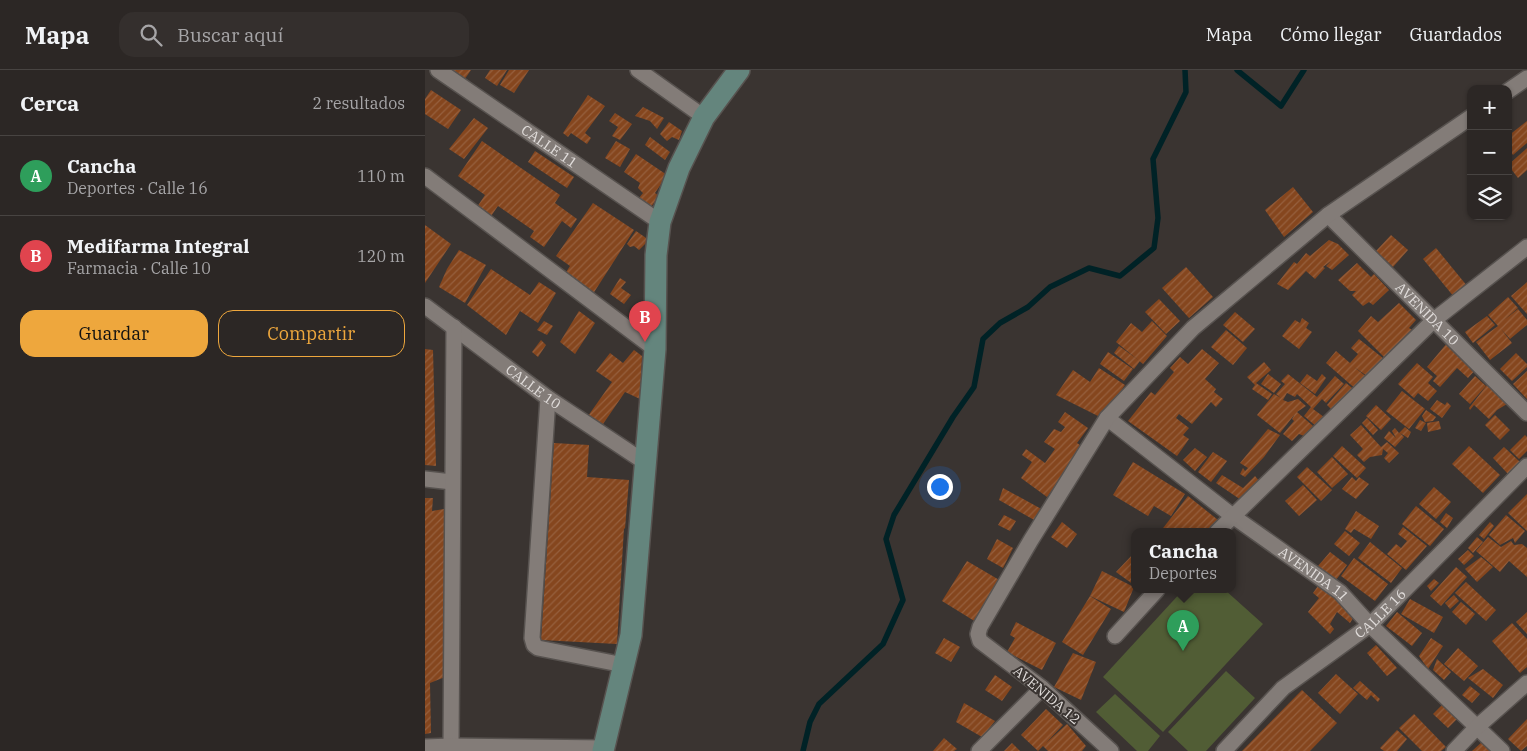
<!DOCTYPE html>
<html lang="es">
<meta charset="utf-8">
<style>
:root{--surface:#2c2725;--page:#342f2d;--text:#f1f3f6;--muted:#a6a5a7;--line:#484442;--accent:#eea73d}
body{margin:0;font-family:"IBM Plex Serif",serif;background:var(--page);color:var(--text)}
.controls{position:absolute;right:15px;top:15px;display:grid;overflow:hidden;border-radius:10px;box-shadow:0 1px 4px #0004}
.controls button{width:45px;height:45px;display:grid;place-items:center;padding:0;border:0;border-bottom:1px solid var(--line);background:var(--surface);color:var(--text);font:25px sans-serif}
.you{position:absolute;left:514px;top:416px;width:18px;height:18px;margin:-12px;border:4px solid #fff;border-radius:50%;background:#1a73e8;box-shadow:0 0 0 8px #1a73e833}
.badge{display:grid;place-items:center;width:32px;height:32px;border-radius:50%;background:var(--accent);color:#fff;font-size:16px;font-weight:700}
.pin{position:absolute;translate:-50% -41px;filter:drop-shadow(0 1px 2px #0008)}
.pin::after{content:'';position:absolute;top:26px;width:18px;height:15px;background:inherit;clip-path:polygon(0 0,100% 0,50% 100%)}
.popup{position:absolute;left:706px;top:458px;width:105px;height:65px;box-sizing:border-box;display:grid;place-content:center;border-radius:10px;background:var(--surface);filter:drop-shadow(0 1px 4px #0005);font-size:16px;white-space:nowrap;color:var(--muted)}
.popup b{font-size:19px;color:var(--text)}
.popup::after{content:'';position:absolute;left:50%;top:100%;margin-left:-10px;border:10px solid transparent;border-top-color:var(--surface)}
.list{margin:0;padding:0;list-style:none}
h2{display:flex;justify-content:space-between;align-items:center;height:65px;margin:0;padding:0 20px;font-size:21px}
h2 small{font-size:16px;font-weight:400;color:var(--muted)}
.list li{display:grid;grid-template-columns:32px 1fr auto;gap:15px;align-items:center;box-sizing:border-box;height:80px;padding:0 20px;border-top:1px solid var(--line)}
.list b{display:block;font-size:19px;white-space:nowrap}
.list p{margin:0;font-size:16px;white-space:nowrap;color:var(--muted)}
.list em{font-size:16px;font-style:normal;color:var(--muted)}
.actions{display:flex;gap:10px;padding:15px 20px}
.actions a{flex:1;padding:11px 0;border:1px solid var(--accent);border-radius:15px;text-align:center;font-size:18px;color:var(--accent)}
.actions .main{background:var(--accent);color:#111}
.icon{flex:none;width:28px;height:28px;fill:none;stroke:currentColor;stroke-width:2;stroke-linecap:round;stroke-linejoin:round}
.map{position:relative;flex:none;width:1102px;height:681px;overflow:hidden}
header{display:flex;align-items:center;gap:30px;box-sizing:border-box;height:70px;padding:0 25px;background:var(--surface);border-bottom:1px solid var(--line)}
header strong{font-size:24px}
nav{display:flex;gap:28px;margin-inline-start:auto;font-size:18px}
.search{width:350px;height:45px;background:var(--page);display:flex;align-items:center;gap:12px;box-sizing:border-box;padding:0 18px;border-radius:15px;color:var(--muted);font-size:19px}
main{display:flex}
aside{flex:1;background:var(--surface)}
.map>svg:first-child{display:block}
</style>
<header>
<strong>Mapa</strong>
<div class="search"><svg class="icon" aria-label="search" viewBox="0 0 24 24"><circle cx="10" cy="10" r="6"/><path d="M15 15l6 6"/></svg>Buscar aquí</div>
<nav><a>Mapa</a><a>Cómo llegar</a><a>Guardados</a></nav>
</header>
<main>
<aside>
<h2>Cerca<small>2 resultados</small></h2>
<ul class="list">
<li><span class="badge" style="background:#2e9e5b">A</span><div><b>Cancha</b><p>Deportes · Calle 16</p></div><em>110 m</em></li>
<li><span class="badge" style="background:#e0444e">B</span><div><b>Medifarma Integral</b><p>Farmacia · Calle 10</p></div><em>120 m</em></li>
</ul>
<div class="actions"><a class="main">Guardar</a><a>Compartir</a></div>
</aside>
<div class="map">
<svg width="1102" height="681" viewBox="0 0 1102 681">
<defs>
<pattern id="building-hatch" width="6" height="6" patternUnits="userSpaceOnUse" patternTransform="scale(1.25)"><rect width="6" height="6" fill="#85461e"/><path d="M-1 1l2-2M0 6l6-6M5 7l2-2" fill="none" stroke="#96603e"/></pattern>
</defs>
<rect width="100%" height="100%" fill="#3a3431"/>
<g fill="#515d35">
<polygon points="758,520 800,520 838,554 738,662 678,607"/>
<polygon points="801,601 830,628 781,681 763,681 743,662"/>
<polygon points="690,624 735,666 723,681 712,681 671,642"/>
</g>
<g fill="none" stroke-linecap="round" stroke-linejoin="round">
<g stroke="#002226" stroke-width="5.5">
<polyline points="812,0 856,36 879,0"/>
<polyline points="378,681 385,652 394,634 458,574 478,530 461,469 469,445 528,347 549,317 558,269 575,253 603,237 625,217 664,198 695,206 729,178 733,148 728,89 761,22 760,0"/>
</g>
</g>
<g fill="url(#building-hatch)">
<polygon points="25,0 46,0 37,13"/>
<polygon points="65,0 82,0 72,16 60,8"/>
<polygon points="84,0 104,0 89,23 75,15"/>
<polygon points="6,20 36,40 23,59 0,44 0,29"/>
<polygon points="163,25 180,36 160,63 166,68 162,74 146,63 143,67 138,63"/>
<polygon points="218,37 239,48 232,59 225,51 210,46"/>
<polygon points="190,43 207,54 195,70 187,66 193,57 184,51"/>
<polygon points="49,48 63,58 39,89 24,79"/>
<polygon points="1102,51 1102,73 1088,85 1083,79 1083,66"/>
<polygon points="244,52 257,61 254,70 247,67 242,71 235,64"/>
<polygon points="225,67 245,82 240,90 220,75"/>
<polygon points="57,71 135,125 130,133 152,149 146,158 137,151 119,177 105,167 109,161 73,136 64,149 50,140 60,125 33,106"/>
<polygon points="191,71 205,79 195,97 180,88"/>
<polygon points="1102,78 1102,100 1093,108 1083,95"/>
<polygon points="110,81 149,107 142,118 103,92"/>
<polygon points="211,84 242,105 230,123 234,126 226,137 214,128 218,123 213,118 215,113 199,102"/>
<polygon points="868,117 888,142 859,167 840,140"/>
<polygon points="168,133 209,160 166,227 138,207 145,196 131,186"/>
<polygon points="0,155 26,174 0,213"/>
<polygon points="211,161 224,170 214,180 209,176 205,177 202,174"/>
<polygon points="966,165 983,180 968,197 951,181"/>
<polygon points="904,170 913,174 924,185 907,200 901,196 906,191 898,197 900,198 890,209 881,201 863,220 852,214 869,192 872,194 881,183 885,186"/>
<polygon points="1011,178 1043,217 1029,227 998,189"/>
<polygon points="34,180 61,195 40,233 14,217 22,199"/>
<polygon points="932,193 946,207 949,204 964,220 948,235 944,232 938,236 927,225 931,221 925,221 913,210"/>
<polygon points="761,197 788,227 764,248 737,218"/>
<polygon points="66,199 105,225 114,212 131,223 113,253 95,241 81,265 42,235"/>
<polygon points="195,208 201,212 196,218 206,225 199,234 185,224"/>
<polygon points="1102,212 1102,244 1086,226"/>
<polygon points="1083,227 1093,238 1079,250 1093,239 1102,250 1102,255 1085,269 1076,259 1087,273 1065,290 1051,272 1073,256 1063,245"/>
<polygon points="734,229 755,251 741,264 720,242"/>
<polygon points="974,233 991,250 984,258 992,263 977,272 959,287 933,261 946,246 953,252"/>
<polygon points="154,241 170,253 150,284 135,272"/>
<polygon points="810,242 830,259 818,272 798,255"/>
<polygon points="1062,246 1070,255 1048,273 1040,262"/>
<polygon points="877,248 884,253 881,258 887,262 874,279 857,266 870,250 875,253"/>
<polygon points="119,251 128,256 122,265 112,260"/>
<polygon points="727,251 742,266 718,294 691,272 706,253 717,262"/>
<polygon points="801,260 822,278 808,295 786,277"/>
<polygon points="934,269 959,289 942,306 929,297 943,308 933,321 901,293 911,281 925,293 933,284 926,278"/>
<polygon points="116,270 121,275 113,287 107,282"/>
<polygon points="1023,272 1052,298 1043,308 1032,298 1015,317 1008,311 1012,306 1002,297"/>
<polygon points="694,276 715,291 709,299 689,283"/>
<polygon points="0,279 8,280 11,396 0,395"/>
<polygon points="777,279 794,293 780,309 791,319 789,322 798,329 791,337 786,332 767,354 754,344 751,348 764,358 758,365 764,369 752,386 703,351 726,322 730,325 749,302 745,298 755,287 763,294"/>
<polygon points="209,280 217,286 215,329 200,322 176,357 163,346 187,312 171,301 185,283 198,293"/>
<polygon points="683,282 708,299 699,311 675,294"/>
<polygon points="1091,283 1102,294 1102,297 1087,311 1075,299"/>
<polygon points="839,292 846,300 831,313 847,324 843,330 827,319 830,315 822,307"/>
<polygon points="992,293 1008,307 1003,313 1012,321 1003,331 993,323 989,328 973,314"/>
<polygon points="674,298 700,315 677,348 631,325 648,300 665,312"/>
<polygon points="1102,301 1102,329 1088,314"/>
<polygon points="843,304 856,314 849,323 836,314"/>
<polygon points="863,304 892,327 910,306 919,314 901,333 897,329 888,339 899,347 892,357 879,346 886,337 872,324 870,327 862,323 858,330 863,332 873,329 881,336 872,342 888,356 879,366 874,364 867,371 858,364 869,351 867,349 870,344 855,363 832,345 849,324 856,328 851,324 860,314 856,311"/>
<polygon points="882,304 892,311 897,304 901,308 890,324 875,313"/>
<polygon points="1050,306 1061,316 1045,334 1034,324"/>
<polygon points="921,313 932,322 910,343 902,335"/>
<polygon points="1062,315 1082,334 1072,340 1064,349 1049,335 1045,340 1044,338"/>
<polygon points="977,321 1000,339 984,359 961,341"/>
<polygon points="1012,330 1020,335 1022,332 1026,336 1017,348 1005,339"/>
<polygon points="951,335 966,349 956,360 941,346"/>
<polygon points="1001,340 1011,347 1008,351 1000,352 997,346"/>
<polygon points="640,342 663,358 652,373 658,377 622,427 596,408 607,392 597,385 601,379 620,393 630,379 619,372 629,359 636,362 640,357 633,352"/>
<polygon points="1070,345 1085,360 1075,370 1060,355"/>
<polygon points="942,348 953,360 948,365 937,353"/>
<polygon points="995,350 1001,353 996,361 990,358"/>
<polygon points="1014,351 1016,359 1003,362 1002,353"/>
<polygon points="936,355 956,377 962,372 974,383 964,393 959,388 963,383 958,379 957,385 945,387 939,392 932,385 938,379 925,365"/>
<polygon points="980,357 986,362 983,368 975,363 979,367 970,377 959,368 964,361 971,368 967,361 970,358 974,363"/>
<polygon points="843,359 855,365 839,387 820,407 815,404 818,398 820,401 823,398 815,393"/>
<polygon points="1100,365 1102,367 1102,381 1094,389 1085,380"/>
<polygon points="129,373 164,375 162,407 204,410 200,459 199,458 192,574 116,570"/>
<polygon points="917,376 941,398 932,408 908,386"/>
<polygon points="1044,376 1075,405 1058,423 1027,394"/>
<polygon points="1079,377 1095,392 1083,404 1068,388"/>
<polygon points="770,378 782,387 770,401 758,390"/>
<polygon points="788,382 802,391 786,412 773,402"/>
<polygon points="907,387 923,404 907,418 892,402"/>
<polygon points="708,392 760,424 746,446 729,436 723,446 688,425"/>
<polygon points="882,397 907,420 896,431 872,407"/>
<polygon points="797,405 818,418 830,406 835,412 819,432 791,413"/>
<polygon points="927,407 931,411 934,407 944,414 931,429 917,419"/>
<polygon points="878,415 892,430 874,446 860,431"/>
<polygon points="1009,417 1026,432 1011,449 994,434"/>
<polygon points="578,418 620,441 611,451 574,430"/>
<polygon points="1102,424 1102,461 1083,443"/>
<polygon points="763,426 793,450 784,462 735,462"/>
<polygon points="0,428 8,428 7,441 19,439 20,607 5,613 6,663 0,664"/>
<polygon points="991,436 1019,459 1005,476 977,454"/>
<polygon points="931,441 954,456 946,469 929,459 926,463 920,459"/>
<polygon points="1021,443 1028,448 1022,458 1015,452"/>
<polygon points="579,445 591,451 585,461 573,455"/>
<polygon points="1081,445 1100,461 1090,473 1088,468 1075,475 1064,465"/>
<polygon points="637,452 652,464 642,478 626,467"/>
<polygon points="1065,452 1069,456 1059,469 1054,465"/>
<polygon points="978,457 1002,476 981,500 962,484 971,474 976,478 982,471 973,464"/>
<polygon points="920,461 935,473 924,486 909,474"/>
<polygon points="1052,467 1058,472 1048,483 1043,478"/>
<polygon points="1063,467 1076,477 1086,471 1089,475 1097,474 1102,478 1102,507 1084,491 1075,502 1051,481"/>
<polygon points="572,469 588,478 578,498 562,489"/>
<polygon points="945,472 977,498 966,513 933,488"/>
<polygon points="1043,480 1049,486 1039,495 1033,489"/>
<polygon points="905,482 922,495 911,510 893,496"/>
<polygon points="709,483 709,515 691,502"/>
<polygon points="1056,487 1068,497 1052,512 1040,499"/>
<polygon points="929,488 963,514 950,531 916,506"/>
<polygon points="542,491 576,511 551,552 517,531"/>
<polygon points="1031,497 1042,507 1016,536 1005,526"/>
<polygon points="677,501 709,517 699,542 665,526"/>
<polygon points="1009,509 1014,513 1006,521 1002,516"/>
<polygon points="1041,512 1071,540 1061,551 1030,523"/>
<polygon points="895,513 930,545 925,553 912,542 905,554 909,559 905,564 883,542 894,528 888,523"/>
<polygon points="1029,525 1034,531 1025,539 1020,533"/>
<polygon points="665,526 686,539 658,585 637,572"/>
<polygon points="985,529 1018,547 1009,563 976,544"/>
<polygon points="1036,532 1050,544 1041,555 1027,542"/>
<polygon points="972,542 997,563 987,576 961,556"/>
<polygon points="1102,542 1102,564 1091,552"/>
<polygon points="591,552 631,573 617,600 582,582 590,568 585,565"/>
<polygon points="1087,553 1102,569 1102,597 1095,603 1067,571"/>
<polygon points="519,568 535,577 526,592 510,583"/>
<polygon points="1006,568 1018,576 1003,599 994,586"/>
<polygon points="951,575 972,598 962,606 942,583"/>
<polygon points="1033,578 1053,596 1039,611 1019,594"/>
<polygon points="648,583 671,592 656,630 629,617"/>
<polygon points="1012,589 1026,602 1019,610 1008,600"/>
<polygon points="1058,599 1078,615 1068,628 1043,608"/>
<polygon points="911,604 933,624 915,644 893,623"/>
<polygon points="570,605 587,617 577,631 560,620"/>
<polygon points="935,611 955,629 953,632 946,625 942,630 928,618"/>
<polygon points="1045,616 1055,624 1047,633 1037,625"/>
<polygon points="877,620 912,653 885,681 817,681"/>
<polygon points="539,633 570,651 557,667 531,652"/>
<polygon points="1017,635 1032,649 1023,658 1008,644"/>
<polygon points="621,639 638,655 621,673 642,654 661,676 657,681 623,681 618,676 613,681 596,665"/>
<polygon points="989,644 1021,677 1016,681 997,681 974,658"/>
<polygon points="1102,649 1102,676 1096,681 1083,669"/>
<polygon points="972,660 982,669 972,681 959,681 955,678"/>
<polygon points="519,668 532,679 529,681 508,681"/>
<polygon points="1057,672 1065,681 1047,681"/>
<polygon points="587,673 595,681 579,681"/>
</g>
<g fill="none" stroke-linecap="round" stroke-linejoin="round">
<g stroke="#57524f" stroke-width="18">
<g id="street">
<path id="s1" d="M13,0l222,152"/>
<polyline points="213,0 279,47"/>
<polyline points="1083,21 1102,8"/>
<polyline points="0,106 230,279"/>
<path id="s2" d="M903,145l199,198"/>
<path id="s3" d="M0,236l123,92 98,65"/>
<polyline points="123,328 107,568 109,575 113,578 199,595"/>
<path id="s4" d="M682,348l127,99 106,75 30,33 132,126"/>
<polyline points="0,409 27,412"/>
<polyline points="792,462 1009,250 1102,177"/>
<polyline points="690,566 732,520"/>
<polyline points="26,676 29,257"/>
<polyline points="0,677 26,676 179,678"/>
<polyline points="554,681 617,618"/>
<polyline points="686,681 617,618 555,571 553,564 555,557 606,470 682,348 768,258 903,145 1046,47"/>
<path id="s5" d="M799,681l59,-63 87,-63 157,-159"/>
<polyline points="1029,681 1052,657 1102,613"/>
</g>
</g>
<g stroke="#57524f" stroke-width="24">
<polyline id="secondary" points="178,681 206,565 230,279 231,185 235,152 254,98 279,47 314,0"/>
</g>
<use href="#street" stroke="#837c78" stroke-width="15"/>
<use href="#secondary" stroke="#64857d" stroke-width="21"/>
</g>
<g text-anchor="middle" stroke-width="4" stroke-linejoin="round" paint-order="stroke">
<g font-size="14" fill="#e1dddb" stroke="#3a3431">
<text dy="5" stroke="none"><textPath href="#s1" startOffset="135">CALLE 11</textPath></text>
<text dy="5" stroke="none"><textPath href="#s2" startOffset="140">AVENIDA 10</textPath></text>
<text dy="5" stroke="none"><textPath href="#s3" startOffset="135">CALLE 10</textPath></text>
<text dy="5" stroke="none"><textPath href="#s4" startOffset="259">AVENIDA 11</textPath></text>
<text dy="5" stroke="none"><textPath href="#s5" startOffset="209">CALLE 16</textPath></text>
<text transform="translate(622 625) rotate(40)" y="5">AVENIDA 12</text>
</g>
</g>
</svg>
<div class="controls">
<button>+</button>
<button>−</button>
<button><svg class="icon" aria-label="layers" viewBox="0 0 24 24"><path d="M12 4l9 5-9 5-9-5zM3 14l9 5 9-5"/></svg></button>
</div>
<div class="you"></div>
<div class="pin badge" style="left:758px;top:581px;background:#2e9e5b">A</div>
<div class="popup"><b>Cancha</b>Deportes</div>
<div class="pin badge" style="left:220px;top:272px;background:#e0444e">B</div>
</div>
</main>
